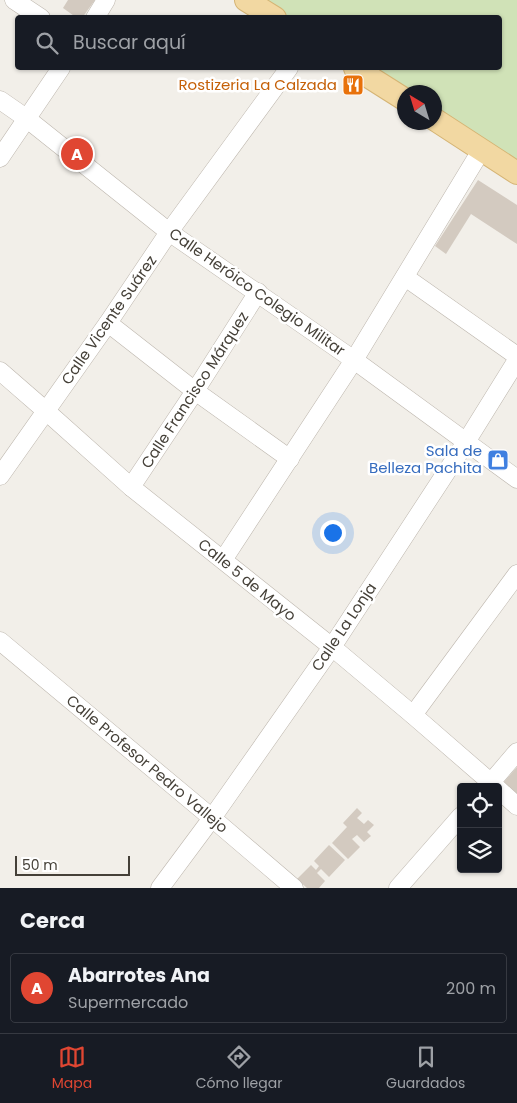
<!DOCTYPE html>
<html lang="es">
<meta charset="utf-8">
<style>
:root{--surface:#171b24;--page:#242831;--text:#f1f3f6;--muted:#9ea1a6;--line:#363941;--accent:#e04632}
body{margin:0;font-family:Poppins,sans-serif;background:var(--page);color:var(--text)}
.controls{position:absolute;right:15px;bottom:15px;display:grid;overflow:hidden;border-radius:5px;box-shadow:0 1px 4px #0004}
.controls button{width:45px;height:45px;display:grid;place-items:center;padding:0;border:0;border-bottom:1px solid var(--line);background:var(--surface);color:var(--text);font:25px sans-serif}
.compass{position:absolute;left:397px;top:85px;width:45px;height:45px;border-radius:50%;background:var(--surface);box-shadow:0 1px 4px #0004;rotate:322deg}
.scale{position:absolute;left:15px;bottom:12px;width:115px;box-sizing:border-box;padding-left:5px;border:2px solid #454038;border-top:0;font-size:14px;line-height:18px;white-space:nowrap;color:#454038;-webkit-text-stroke:4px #fff;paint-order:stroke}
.you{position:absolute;left:332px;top:532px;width:18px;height:18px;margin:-12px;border:4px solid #fff;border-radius:50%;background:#1a73e8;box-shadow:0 0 0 8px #1a73e833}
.badge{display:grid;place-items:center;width:32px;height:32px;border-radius:50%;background:var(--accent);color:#fff;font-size:16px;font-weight:700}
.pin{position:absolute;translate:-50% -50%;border:2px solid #fff;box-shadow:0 1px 5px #0006}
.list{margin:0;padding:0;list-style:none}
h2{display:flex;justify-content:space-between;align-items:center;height:65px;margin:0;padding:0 20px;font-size:21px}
h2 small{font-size:16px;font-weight:400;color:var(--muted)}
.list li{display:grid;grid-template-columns:32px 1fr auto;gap:15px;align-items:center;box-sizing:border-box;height:70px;margin:0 10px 10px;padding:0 10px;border:1px solid var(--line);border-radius:5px}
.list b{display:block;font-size:19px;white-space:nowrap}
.list p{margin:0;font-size:16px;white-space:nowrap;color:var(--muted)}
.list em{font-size:16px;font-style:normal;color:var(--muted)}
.icon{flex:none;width:28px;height:28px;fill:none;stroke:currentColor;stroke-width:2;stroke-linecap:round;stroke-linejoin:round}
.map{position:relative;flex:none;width:517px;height:888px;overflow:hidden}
.search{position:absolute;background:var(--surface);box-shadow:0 1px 4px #0004;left:15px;right:15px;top:15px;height:55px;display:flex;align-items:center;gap:12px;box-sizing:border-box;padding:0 18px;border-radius:5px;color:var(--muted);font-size:19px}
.sheet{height:145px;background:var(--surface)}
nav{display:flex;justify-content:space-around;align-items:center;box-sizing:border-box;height:70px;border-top:1px solid var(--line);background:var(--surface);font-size:14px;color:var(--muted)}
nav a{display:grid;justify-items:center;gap:2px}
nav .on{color:var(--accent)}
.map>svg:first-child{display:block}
</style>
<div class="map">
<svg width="517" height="888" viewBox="0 0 517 888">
<rect width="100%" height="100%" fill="#f2efe9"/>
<polygon fill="#d0e2b7" points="254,0 517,0 517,167 435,115 434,92 404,92 360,68 500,68 500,18 282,17"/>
<g fill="#d3cac0">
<polygon points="68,0 95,0 82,18 77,18 63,8"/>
<polygon points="478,180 517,205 517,244 471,214 446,254 435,246"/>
<polygon points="517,767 517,794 503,783"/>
<polygon points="357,808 362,813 357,818 364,824 368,820 374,825 367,832 371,836 364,842 357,835 352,839 360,847 348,859 332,843 347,827 343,823"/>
<polygon points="329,845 345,860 329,877 321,869 317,873 325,881 319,888 307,888 297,879 311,865 316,870 319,866 314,861"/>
</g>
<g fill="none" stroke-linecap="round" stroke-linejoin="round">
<g stroke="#bdb6ad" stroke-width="19">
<g id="minor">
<polyline points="14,0 41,18"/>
<polyline points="95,18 106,0"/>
<polyline points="0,100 26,118 169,232 354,360 517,479"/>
<polyline points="0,158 61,68"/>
<polyline points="405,277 517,356"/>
<polyline points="108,323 195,391 290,459"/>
<polyline points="0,371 46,411 131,487 332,647 413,715 496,787"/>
<polyline points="0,476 108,323 169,232 289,68"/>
<polyline points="131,487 195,391 258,292"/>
<polyline points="223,560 354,360 482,149"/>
<polyline points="0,641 212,818 294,888"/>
<polyline points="413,715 517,574"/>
<polyline points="487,787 517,752"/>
<polyline points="498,789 517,806"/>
<polyline points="160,888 212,818 332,647 466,442 517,360"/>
<polyline points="398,888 461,816"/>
</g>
</g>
<g stroke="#d5b474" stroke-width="24">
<g id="major">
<polyline points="246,0 275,18"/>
<polyline points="355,68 404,99"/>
<polyline points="434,119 517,173"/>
</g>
</g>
<use href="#minor" stroke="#fff" stroke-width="18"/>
<use href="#major" stroke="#f2d8a2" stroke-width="22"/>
</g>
<defs>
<g id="restaurant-square" transform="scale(1.125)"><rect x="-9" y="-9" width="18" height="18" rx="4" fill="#e8710a" stroke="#fff"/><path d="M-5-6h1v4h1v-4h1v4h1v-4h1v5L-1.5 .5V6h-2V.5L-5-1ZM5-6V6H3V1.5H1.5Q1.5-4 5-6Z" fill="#fff"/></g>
<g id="shop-square" transform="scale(1.125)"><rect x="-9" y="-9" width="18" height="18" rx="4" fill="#3f7fe0" stroke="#fff"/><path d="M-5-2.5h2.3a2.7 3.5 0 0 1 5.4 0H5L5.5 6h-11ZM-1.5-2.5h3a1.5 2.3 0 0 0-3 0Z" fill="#fff"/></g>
</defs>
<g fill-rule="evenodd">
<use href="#restaurant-square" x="353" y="85"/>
<use href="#shop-square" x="498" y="460"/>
</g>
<g text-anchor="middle" stroke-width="5" stroke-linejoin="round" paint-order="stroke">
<g font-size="15" fill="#c56008" stroke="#fff" text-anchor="end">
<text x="337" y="90">Rostizeria La Calzada</text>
</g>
<g font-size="15" fill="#454038" stroke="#fff">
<text transform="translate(257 292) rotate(35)" y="5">Calle Heróico Colegio Militar</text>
<text transform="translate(109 320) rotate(-55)" y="5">Calle Vicente Suárez</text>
<text transform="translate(195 390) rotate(-57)" y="5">Calle Francisco Márquez</text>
<text transform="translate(247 580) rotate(39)" y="5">Calle 5 de Mayo</text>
<text transform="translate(344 627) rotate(-56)" y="5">Calle La Lonja</text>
<text transform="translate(147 764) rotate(40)" y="5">Calle Profesor Pedro Vallejo</text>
</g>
<g font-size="15" fill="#366cbe" stroke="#fff" text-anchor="end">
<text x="482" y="456">Sala de<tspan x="482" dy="17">Belleza Pachita</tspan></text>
</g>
</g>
</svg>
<div class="controls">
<button><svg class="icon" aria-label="locate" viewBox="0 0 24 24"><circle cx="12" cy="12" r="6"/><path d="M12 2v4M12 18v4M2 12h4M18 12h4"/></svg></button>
<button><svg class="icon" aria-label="layers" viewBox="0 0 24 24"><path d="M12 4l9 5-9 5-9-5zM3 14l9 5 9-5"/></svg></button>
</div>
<svg class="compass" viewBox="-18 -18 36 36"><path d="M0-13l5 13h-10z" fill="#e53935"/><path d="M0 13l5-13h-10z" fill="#9ea1a6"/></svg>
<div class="scale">50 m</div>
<div class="you"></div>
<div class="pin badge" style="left:77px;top:154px">A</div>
<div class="search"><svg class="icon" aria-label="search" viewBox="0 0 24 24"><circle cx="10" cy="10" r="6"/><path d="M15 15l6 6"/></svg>Buscar aquí</div>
</div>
<section class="sheet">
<h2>Cerca<small></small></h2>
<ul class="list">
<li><span class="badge">A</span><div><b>Abarrotes Ana</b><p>Supermercado</p></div><em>200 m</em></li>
</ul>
</section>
<nav>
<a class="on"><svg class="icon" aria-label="map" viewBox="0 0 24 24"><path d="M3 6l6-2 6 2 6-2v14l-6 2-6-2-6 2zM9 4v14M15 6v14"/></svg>Mapa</a>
<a><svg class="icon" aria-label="directions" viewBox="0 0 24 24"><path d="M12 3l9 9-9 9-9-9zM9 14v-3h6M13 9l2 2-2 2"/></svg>Cómo llegar</a>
<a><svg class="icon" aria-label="saved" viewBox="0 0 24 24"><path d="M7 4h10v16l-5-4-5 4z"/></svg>Guardados</a>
</nav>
